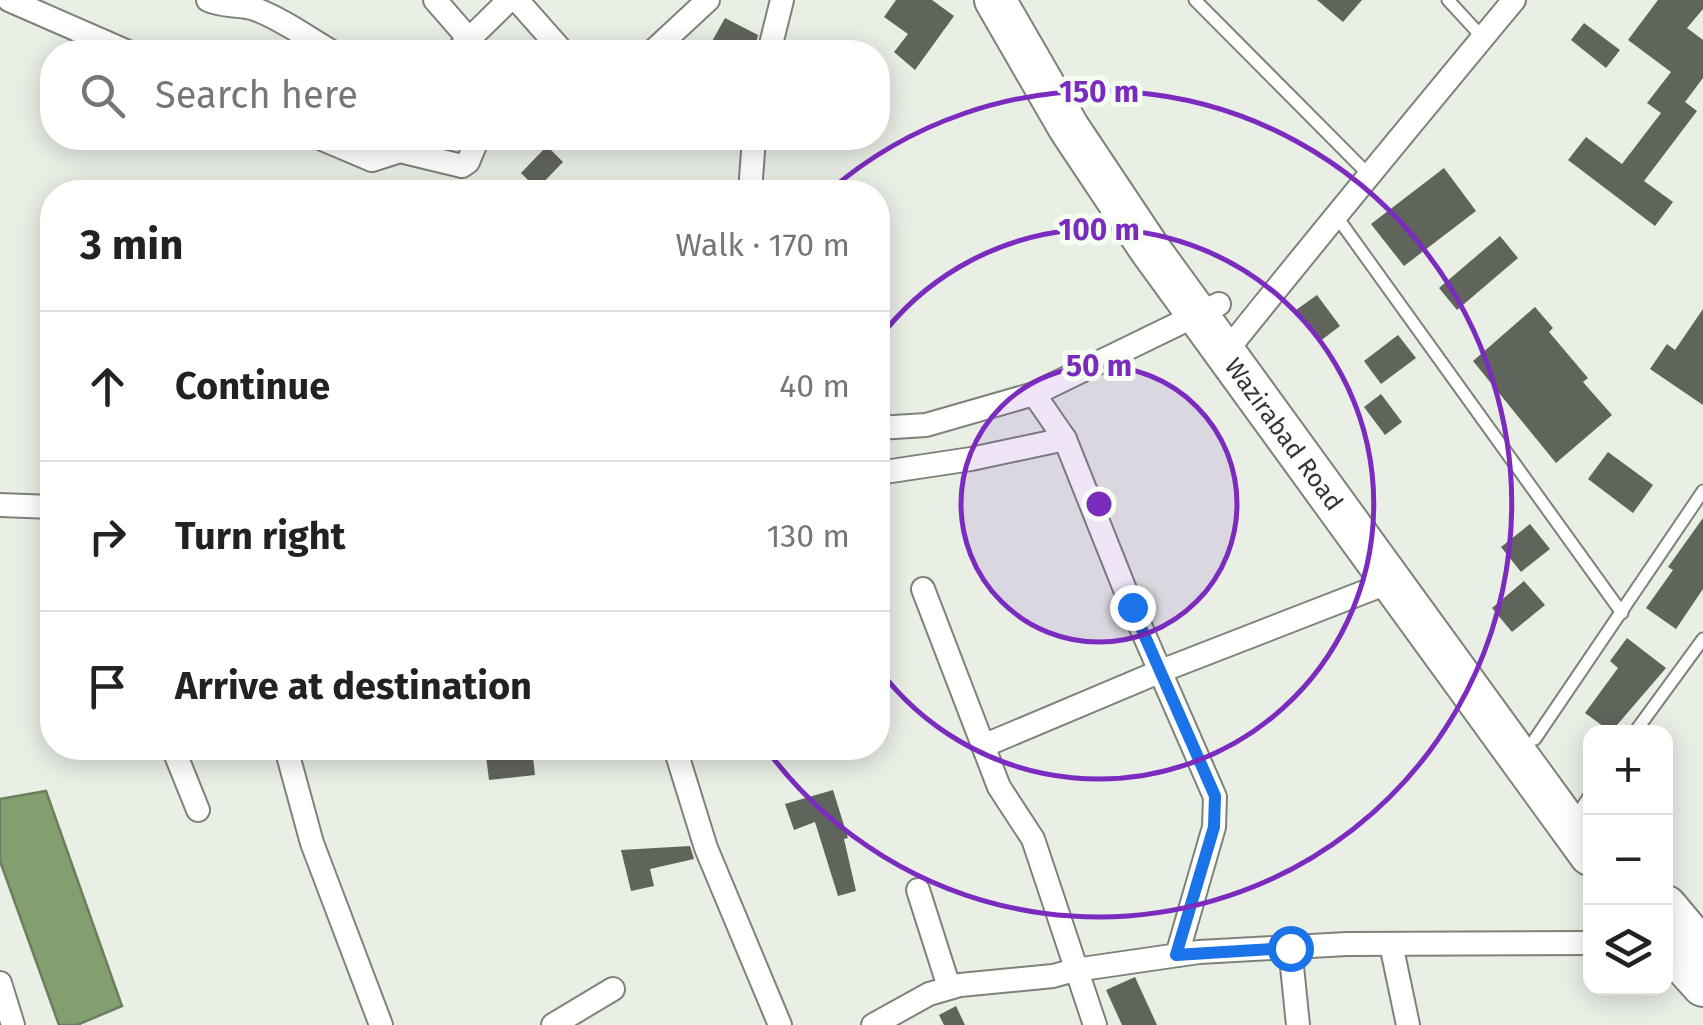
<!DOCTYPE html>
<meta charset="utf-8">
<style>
:root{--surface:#fff;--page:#f2f2f2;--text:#222;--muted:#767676;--line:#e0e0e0}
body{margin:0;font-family:"Fira Sans",sans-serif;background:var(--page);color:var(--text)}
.controls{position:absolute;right:30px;bottom:30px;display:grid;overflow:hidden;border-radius:20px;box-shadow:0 5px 25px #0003}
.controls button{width:90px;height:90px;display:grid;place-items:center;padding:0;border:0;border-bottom:2px solid var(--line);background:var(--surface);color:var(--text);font:50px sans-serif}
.stop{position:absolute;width:30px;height:30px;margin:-22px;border:8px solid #1a73e8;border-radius:50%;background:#fff}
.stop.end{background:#1a73e8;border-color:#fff;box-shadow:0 2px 10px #0008}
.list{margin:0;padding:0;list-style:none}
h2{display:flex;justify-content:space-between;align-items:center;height:130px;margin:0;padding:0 40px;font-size:42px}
h2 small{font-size:32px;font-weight:400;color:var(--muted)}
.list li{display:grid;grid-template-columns:65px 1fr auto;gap:30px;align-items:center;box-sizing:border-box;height:150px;padding:0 40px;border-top:2px solid var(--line)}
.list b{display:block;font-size:38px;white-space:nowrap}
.list em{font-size:32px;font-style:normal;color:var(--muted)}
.icon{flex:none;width:55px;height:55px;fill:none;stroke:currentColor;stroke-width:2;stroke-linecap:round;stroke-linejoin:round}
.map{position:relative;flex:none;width:1703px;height:1025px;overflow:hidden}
.search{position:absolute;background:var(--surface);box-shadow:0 5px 25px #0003;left:40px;top:40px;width:850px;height:110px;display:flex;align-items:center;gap:25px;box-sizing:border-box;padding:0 35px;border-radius:40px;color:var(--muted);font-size:38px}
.panel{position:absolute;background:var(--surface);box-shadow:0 5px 25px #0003;left:40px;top:180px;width:850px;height:580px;border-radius:40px}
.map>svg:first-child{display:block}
</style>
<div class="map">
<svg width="1703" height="1025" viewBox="0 0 1703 1025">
<rect width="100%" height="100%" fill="#e9efe5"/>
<polygon fill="#839f70" stroke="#6b7f5d" stroke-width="2.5" points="46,791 122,1006 77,1025 59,1025 0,861 0,799"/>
<g fill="#60655c">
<polygon points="896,0 932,0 954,16 915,70 894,52 908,34 884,17"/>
<polygon points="1317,0 1362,0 1343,22"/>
<polygon points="1658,0 1703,0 1703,9 1687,28 1703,40 1703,78 1685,102 1697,111 1644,181 1673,202 1655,226 1568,160 1586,137 1622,164 1661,113 1647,103 1671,72 1628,40"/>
<polygon points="725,18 758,35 754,52 706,52"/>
<polygon points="1584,23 1620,50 1606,68 1571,40"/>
<polygon points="547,146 563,162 537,189 521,173"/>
<polygon points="1444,168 1476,211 1404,266 1371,224"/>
<polygon points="1500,236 1518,258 1457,310 1439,288"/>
<polygon points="1317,295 1340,326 1319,342 1296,310"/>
<polygon points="1535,307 1553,328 1549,332 1588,378 1583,382 1612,415 1556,463 1473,361"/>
<polygon points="1703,309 1703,405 1650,369 1667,344 1675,350"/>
<polygon points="1398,335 1416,358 1381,384 1364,361"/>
<polygon points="1381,394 1402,422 1385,435 1364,407"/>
<polygon points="1608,452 1653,485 1633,513 1588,479"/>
<polygon points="1703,518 1703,589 1676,629 1646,608 1673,570 1668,567"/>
<polygon points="1530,524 1550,549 1521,572 1501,547"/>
<polygon points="1524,581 1545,605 1512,632 1492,608"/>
<polygon points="1627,638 1666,668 1611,732 1585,713 1618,668 1610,661"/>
<polygon points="485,748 532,748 535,775 489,780"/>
<polygon points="833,790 848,838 844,839 856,891 838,896 815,822 794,830 785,804"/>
<polygon points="690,846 694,859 650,869 654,886 631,891 621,850"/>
<polygon points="1135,977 1157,1025 1122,1025 1106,990"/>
<polygon points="956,1006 965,1025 944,1025 939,1015"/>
</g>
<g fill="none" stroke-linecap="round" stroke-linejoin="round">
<g stroke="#7d8379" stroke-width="15">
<g id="lane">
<polyline points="1195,0 1368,174"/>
<polyline points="1448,0 1483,38"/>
<polyline points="1337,217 1622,613"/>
<polyline points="1635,732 1703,639"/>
<polyline points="1535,739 1703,491"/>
<polyline points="1583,806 1590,795"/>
</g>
</g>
<g stroke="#7d8379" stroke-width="26">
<g id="street">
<polyline points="9,0 128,52"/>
<path d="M208,0c15,7 31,4 47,9 27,10 53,29 77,43"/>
<polyline points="435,0 469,39"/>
<polyline points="517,0 563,52"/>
<polyline points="456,52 509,0"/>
<polyline points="652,52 708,0"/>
<polyline points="769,52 782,0"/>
<polyline points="320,138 372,160 400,151 462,166 468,162 478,138"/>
<polyline points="750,192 754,138"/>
<path d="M1225,353c95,-119 192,-236 289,-353"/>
<polyline points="878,428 926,425 1034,394"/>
<polyline points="878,473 971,459 1065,439"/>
<polyline points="0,505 52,507"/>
<polyline points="923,589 999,787 1033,839 1095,1025"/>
<polyline points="983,746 1161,671 1390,582"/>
<polyline points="173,748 198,810"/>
<polyline points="286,748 312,843 381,1025"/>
<polyline points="675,748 706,848 780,1025"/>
<polyline points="918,890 949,987"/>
<polyline points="1391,944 1408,1025"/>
<polyline points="1290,947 1298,1025"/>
<polyline points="1177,955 1214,827 1215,797 1132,607 1065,439 1034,394 1219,304"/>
<polyline points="0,983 13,1025"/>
<polyline points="553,1025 613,989"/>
<polyline points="873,1025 929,994 960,985 1053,976 1075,970 1199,952 1347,944 1590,943"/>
</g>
</g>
<g stroke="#7d8379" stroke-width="44">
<g id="highway">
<path id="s1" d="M995,0l74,128 80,120 441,607"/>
<polyline points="1666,906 1703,950"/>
<polyline points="1666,945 1703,986"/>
</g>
</g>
<use href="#lane" stroke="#fff" stroke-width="11"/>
<use href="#street" stroke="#fff" stroke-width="22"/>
<use href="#highway" stroke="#fff" stroke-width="40"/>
</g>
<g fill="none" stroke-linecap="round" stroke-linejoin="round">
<polyline stroke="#1a73e8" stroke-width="12" points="1132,607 1215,796 1214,827 1176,955 1290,948"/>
</g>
<circle cx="1099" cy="504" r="138" fill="#7b2cbf" fill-opacity=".12"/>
<g fill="none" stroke="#7b2cbf" stroke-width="5">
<circle cx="1099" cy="504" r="138"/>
<path d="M878 340A275 275 0 1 1 878 668"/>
<path d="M828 192A413 413 0 1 1 767 750"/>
</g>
<g text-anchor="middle" stroke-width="10" stroke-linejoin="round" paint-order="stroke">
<g font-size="25" fill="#333531" stroke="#f6fdf2">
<text dy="9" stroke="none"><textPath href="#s1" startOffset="522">Wazirabad Road</textPath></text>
</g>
</g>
<circle cx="1099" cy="504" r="15" fill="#7b2cbf" stroke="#f6fdf2" stroke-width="5"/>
<g font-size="30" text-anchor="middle" font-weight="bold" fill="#7b2cbf" stroke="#f6fdf2" stroke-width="10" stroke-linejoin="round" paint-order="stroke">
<text x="1099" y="102">150 m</text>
<text x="1099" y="240">100 m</text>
<text x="1099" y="376">50 m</text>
</g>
</svg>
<div class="controls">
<button>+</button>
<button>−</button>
<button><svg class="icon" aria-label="layers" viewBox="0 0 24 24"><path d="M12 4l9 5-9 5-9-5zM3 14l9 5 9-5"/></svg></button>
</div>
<div class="stop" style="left:1290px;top:948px"></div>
<div class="stop end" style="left:1132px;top:607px"></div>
<div class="search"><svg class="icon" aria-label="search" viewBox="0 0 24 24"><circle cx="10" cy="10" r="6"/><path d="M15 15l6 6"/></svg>Search here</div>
<section class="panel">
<h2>3 min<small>Walk · 170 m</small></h2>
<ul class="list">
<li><svg class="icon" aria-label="ahead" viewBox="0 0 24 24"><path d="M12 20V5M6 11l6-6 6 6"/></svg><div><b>Continue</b></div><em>40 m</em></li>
<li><svg class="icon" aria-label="right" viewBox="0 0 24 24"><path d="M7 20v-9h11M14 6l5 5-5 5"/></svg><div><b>Turn right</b></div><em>130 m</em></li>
<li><svg class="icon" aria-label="arrive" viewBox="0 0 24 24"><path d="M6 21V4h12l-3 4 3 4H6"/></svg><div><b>Arrive at destination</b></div></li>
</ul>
</section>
</div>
